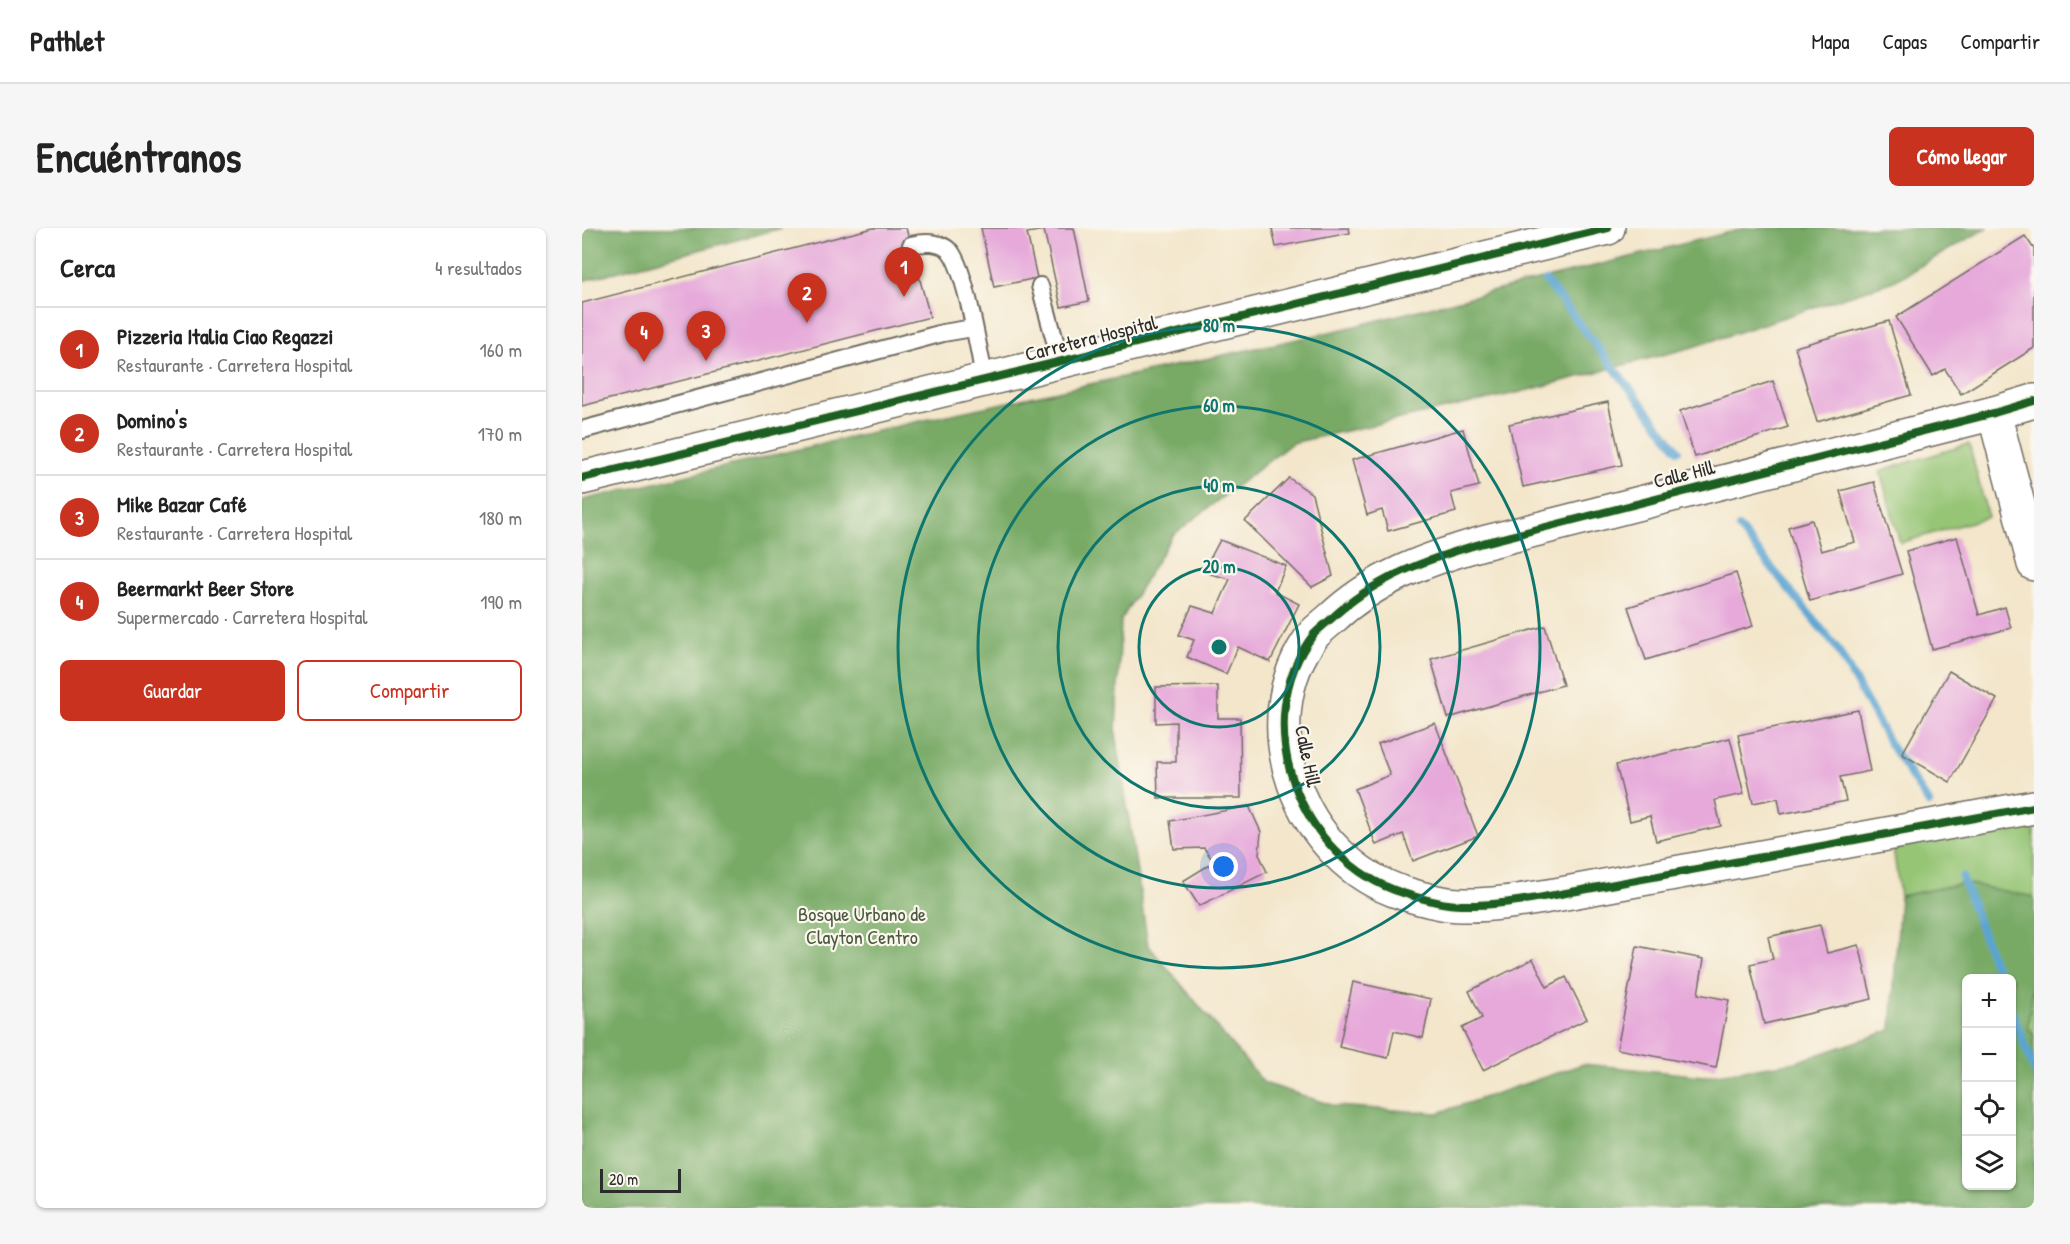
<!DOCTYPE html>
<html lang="es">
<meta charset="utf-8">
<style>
:root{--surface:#fff;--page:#f6f6f6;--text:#222;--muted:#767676;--line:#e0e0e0;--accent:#c8321e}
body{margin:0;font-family:"Patrick Hand",sans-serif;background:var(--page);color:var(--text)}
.controls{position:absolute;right:18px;bottom:18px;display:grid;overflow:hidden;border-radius:9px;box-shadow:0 2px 4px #0004}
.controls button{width:54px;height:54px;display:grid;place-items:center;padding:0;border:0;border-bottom:2px solid var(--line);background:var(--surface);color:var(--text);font:30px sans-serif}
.scale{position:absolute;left:18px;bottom:15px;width:81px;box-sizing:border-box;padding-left:6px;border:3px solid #2b2b2b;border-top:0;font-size:16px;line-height:21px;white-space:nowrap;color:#2b2b2b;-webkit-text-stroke:4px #fbf7ec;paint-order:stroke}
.you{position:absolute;left:642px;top:639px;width:21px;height:21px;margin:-15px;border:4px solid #fff;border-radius:50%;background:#1a73e8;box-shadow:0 0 0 9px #1a73e833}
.badge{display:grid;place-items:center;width:39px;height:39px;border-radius:50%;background:var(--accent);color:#fff;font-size:20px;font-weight:700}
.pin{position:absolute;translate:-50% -50px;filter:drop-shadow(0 2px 3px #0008)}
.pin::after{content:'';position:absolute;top:32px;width:21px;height:18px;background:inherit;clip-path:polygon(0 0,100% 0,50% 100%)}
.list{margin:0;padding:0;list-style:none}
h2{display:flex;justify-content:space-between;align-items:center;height:78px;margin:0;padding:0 24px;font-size:26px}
h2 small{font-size:20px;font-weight:400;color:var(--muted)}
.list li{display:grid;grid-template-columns:39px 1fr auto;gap:18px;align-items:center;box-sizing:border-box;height:84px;padding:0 24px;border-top:2px solid var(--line)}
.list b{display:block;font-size:22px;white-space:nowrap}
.list p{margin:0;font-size:20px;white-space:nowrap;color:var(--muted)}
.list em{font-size:20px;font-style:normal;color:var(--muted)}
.actions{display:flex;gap:12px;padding:18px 24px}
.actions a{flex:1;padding:14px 0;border:2px solid var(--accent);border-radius:9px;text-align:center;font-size:21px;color:var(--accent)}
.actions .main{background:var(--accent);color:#fff}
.icon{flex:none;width:33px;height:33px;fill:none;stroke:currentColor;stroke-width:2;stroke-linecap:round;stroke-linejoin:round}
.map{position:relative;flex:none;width:1452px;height:980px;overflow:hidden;border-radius:9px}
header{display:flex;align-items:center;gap:36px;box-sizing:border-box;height:84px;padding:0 30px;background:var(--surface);border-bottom:2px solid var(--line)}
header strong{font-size:28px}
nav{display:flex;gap:33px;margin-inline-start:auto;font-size:21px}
.intro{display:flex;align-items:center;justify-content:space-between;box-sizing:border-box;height:144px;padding:0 36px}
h1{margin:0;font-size:42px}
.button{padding:15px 27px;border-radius:9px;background:var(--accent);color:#fff;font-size:21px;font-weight:700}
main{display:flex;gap:36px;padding:0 36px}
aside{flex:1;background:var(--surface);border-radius:9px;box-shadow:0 2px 4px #0004}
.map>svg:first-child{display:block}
</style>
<header>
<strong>Pathlet</strong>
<nav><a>Mapa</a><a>Capas</a><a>Compartir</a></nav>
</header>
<div class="intro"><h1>Encuéntranos</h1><a class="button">Cómo llegar</a></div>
<main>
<aside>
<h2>Cerca<small>4 resultados</small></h2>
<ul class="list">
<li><span class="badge">1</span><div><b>Pizzeria Italia Ciao Regazzi</b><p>Restaurante · Carretera Hospital</p></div><em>160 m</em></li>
<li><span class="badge">2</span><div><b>Domino's</b><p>Restaurante · Carretera Hospital</p></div><em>170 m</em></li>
<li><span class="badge">3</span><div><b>Mike Bazar Café</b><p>Restaurante · Carretera Hospital</p></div><em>180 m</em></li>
<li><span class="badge">4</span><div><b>Beermarkt Beer Store</b><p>Supermercado · Carretera Hospital</p></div><em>190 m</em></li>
</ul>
<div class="actions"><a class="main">Guardar</a><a>Compartir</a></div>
</aside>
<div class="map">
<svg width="1452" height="980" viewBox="0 0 1452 980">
<rect width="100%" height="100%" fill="#fbf7ec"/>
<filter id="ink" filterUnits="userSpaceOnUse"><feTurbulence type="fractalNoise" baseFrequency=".0167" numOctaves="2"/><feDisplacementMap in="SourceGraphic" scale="12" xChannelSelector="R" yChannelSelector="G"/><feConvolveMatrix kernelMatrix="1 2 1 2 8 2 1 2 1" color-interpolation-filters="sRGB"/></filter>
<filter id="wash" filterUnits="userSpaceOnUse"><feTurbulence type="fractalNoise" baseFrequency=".008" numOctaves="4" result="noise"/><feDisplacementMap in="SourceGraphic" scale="24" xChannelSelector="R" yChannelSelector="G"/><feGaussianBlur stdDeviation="1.35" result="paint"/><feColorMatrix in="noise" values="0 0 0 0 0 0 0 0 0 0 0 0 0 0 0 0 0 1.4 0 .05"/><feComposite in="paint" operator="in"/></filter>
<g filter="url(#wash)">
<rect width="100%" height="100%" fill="#f3e6cb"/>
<g fill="#95c574" stroke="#607850" stroke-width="1.5">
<polygon points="1387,216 1406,289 1318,315 1298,243"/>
<polygon points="1452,579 1452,669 1382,655 1318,668 1309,605"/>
<polygon points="1452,743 1452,808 1446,799"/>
</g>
<g fill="#78aa66" stroke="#526a48" stroke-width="1.5" fill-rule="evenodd">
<polygon points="0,0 200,0 0,53"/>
<path d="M1164,0h241l-93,53 -201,66 -172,45 -229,51 -120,93 -51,84 -5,113 32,212 116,138 71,23 103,7 145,-49 121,12 92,-14 95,-32 9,-134 64,-13 70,14v74l-6,56 6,9v172h-1452v-708l329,-77 428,-93zM1430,750v208h-46v-208z"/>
</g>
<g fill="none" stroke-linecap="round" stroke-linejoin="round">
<g stroke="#5aa4d2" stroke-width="8">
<polyline points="964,53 1096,222"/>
<polyline points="1157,300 1255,420 1308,516 1347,575"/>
<polyline points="1380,649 1417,750"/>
<polyline points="1430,783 1452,842"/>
</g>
</g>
<g id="blocks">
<g fill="#e6a9da">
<polygon points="291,0 324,0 348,89 0,178 0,75"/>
<polygon points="399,0 492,0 507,73 479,79 462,2 445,5 455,50 412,59"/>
<polygon points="690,0 767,0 768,5 694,19"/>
<polygon points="1443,8 1452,21 1452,120 1379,166 1363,141 1351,148 1314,89"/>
<polygon points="1307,93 1329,167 1235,194 1213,119"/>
<polygon points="1191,153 1206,199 1113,229 1098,183"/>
<polygon points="1026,174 1040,237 941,259 927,196"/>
<polygon points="881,201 897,258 869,265 874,284 806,303 800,282 785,287 770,232"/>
<polygon points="707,250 730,266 751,348 730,359 663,293"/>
<polygon points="1292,254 1320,346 1228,373 1206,299 1230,292 1239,323 1273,314 1258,263"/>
<polygon points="1375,309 1397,387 1423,379 1429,400 1350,421 1324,323"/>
<polygon points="638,312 704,338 693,364 717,376 688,434 656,419 644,446 605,429 612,412 597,407 610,378 633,385 648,351 621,344"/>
<polygon points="1154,345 1171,398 1064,432 1046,379"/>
<polygon points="963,398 981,457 866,490 849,431"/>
<polygon points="1367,443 1415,471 1368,554 1320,526"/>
<polygon points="636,458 636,490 658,490 659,570 576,570 575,534 594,534 594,494 574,495 574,459"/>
<polygon points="1276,482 1288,543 1258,549 1264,573 1199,586 1196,570 1171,575 1156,507"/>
<polygon points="853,495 896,608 831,633 821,606 794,617 773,561 808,547 796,516"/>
<polygon points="1148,510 1162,566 1133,572 1139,598 1074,613 1068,588 1048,593 1034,537"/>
<polygon points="667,578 679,604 677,626 685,644 617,678 601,653 632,634 622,620 592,621 588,593"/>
<polygon points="1238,697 1245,725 1277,717 1290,771 1182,796 1168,736 1191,731 1186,709"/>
<polygon points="1055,718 1122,731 1116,766 1147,772 1134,840 1035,821"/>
<polygon points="951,731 965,759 984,749 1005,791 901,842 880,800 900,790 887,763"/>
<polygon points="771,754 849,771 841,810 812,803 806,830 757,819"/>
</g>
</g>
</g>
<g filter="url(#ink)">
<use href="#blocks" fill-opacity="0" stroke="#716c63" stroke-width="1.5"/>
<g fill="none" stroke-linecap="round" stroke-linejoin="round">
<g stroke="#716c63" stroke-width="20">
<g id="service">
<path d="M329,17c12,-3 29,-4 39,6 16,19 29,102 35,130"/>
<polyline points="458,58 479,135"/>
<polyline points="0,202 361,105 391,100"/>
</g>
</g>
<g stroke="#716c63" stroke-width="36">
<g id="minor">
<path d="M1452,173l-40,12 -511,130c-56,16 -109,35 -152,76 -6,5 -12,10 -17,15 -68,88 -14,227 89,259 16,5 42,12 58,12 32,1 63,-5 94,-10l479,-88"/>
<polyline points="1412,185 1452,336"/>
<polyline points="0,250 1026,0"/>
</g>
</g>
<use href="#service" stroke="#fff" stroke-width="16"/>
<use href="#minor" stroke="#fff" stroke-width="33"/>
<g stroke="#fbf7ec" stroke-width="11">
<g id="cycleway">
<path d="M1452,173l-40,12 -511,130c-56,16 -109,35 -152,76 -6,5 -12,10 -17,15 -68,88 -14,227 89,259 16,5 42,12 58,12 32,1 63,-5 94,-10l479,-88"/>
<polyline points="0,250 1026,0"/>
</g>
</g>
<use href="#cycleway" stroke="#1b5e20" stroke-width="8"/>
</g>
</g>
<g fill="none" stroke="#0f766e" stroke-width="3">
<circle cx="637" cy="419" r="80"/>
<circle cx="637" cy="419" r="161"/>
<circle cx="637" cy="419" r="241"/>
<circle cx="637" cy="419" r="321"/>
</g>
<g text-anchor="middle" stroke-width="4.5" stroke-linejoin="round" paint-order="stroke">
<g font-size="20" fill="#2b2b2b" stroke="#fbf7ec">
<text transform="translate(509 110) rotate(-14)" y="7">Carretera Hospital</text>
<text transform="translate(1102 246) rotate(-14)" y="7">Calle Hill</text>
<text transform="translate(726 528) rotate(78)" y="7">Calle Hill</text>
</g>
<g font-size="20" fill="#4b5941" stroke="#fbf7ec">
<text x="280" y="693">Bosque Urbano de<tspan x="280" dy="23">Clayton Centro</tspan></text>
</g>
</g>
<circle cx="637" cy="419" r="9" fill="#0f766e" stroke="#fbf7ec" stroke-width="3"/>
<g font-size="18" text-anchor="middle" font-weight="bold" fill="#0f766e" stroke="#fbf7ec" stroke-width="4.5" stroke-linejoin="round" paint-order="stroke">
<text x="637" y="104">80 m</text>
<text x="637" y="184">60 m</text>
<text x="637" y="264">40 m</text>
<text x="637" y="345">20 m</text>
</g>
</svg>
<div class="controls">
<button>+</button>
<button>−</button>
<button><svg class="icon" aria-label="locate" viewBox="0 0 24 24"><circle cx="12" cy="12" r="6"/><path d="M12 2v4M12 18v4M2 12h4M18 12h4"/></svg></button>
<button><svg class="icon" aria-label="layers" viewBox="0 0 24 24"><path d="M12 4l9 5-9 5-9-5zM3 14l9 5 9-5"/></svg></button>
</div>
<div class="scale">20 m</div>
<div class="you"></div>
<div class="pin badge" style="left:322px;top:69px">1</div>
<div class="pin badge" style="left:225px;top:95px">2</div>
<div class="pin badge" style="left:124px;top:133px">3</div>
<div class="pin badge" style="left:62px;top:134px">4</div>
</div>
</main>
